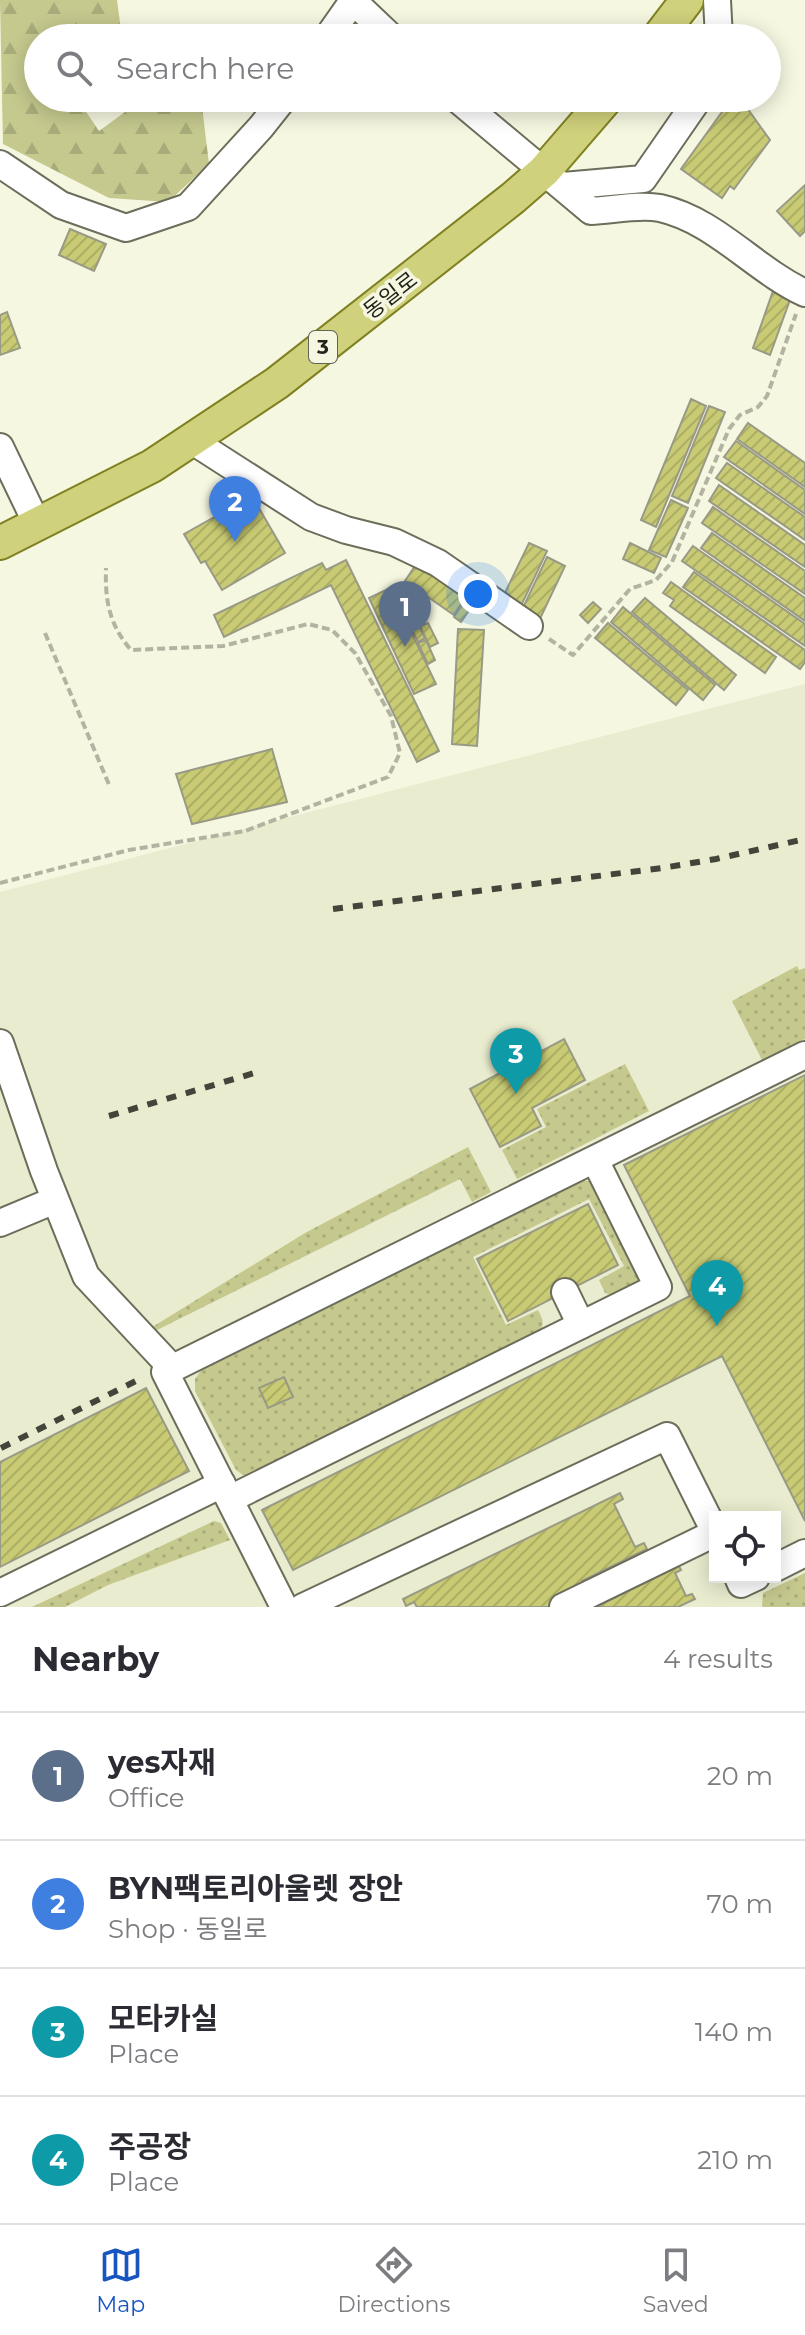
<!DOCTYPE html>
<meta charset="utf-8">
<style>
:root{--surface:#fff;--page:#f7f7f7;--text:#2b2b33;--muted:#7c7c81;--line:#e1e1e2;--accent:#1755c0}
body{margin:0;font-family:Montserrat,"Noto Sans KR",sans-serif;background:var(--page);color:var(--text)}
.controls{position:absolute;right:24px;bottom:24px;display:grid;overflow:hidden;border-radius:0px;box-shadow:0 4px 20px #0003}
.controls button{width:72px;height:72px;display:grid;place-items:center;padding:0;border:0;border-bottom:2px solid var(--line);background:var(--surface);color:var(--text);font:40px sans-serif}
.you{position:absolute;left:478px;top:594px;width:28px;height:28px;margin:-20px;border:6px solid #fff;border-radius:50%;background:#1a73e8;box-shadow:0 0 0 12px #1a73e833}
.badge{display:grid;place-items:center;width:52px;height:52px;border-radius:50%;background:var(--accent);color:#fff;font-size:26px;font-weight:700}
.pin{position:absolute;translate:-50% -66px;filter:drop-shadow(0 2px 4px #0008)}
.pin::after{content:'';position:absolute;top:42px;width:28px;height:24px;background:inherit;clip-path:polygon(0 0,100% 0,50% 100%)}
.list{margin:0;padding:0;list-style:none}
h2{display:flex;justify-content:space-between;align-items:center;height:104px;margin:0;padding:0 32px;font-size:34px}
h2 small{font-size:26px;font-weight:400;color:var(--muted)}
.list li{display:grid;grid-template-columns:52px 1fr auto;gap:24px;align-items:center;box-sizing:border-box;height:128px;padding:0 32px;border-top:2px solid var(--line)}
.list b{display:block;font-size:30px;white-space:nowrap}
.list p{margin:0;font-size:26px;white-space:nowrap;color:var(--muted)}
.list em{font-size:26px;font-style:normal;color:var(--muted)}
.icon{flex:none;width:44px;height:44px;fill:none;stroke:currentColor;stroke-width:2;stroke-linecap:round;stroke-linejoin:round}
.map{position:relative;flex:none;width:805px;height:1607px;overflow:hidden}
.search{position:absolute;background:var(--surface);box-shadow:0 4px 20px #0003;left:24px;right:24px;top:24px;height:88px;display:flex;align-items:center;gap:20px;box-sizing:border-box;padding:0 28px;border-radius:44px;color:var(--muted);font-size:30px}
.sheet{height:616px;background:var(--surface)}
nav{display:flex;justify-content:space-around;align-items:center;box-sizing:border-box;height:112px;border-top:2px solid var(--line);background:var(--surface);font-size:22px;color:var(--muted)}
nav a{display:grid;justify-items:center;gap:4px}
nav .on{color:var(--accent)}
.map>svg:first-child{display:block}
</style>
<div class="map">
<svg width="805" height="1607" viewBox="0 0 805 1607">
<defs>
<pattern id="grass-dots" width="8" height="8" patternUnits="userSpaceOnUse" patternTransform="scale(2)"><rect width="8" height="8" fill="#c5c98e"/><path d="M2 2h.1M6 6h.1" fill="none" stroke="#a9ac7a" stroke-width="1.8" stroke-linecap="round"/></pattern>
<pattern id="forest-firs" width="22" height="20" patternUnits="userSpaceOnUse" patternTransform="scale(2)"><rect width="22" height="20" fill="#c5c98e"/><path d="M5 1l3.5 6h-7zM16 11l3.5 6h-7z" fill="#a9ac7a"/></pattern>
<pattern id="building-hatch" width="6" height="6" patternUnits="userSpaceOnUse" patternTransform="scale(2)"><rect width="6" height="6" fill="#c8cb73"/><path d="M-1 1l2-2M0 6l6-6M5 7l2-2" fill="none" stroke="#acae63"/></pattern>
</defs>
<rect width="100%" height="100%" fill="#f5f7e1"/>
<path fill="#e9ecce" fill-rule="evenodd" d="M805,684v923h-805v-715zM715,1517h60v60h-60z"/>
<g fill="url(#grass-dots)">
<polygon points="797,966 799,970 805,968 805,1039 762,1060 732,1001"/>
<polygon points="625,1064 649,1111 517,1179 502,1150 546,1127 537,1109"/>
<polygon points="468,1147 491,1192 472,1202 460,1179 153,1332 149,1329 305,1233"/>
<path d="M581,1181h8l6,5 45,90v6l-24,15 -11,-4 -6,-13 25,-14 -35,-67 -116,58 33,68 32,-15c6,11 7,16 -2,26l-285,139h-8l-7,-5 -41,-79v-12l7,-10z"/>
<polygon points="214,1521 221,1523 230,1540 108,1585 65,1607 32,1607"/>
<polygon points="805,1573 805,1607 762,1607 763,1593"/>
</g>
<polygon fill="url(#forest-firs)" points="0,0 117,0 122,38 38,38 38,98 77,98 99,131 144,98 201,98 209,164 168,202 109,198 3,144"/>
<g fill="url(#building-hatch)" stroke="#999a86" stroke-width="2">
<polygon points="732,98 740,98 770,140 734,189 730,186 722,198 681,169"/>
<polygon points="805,185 805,231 800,236 777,211"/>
<polygon points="70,229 106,244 94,271 59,255"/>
<polygon points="773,291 791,297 770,355 753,348"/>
<polygon points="7,312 20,348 0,355 0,315"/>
<polygon points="691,399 706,406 656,527 641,520"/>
<polygon points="709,406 725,412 688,503 672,496"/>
<polygon points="748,423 805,463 805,487 737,439"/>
<polygon points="736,441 805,490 805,514 724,457"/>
<polygon points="727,463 805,517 805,540 716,478"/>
<polygon points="719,485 805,545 805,567 709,501"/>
<polygon points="252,496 285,553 222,590 205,561 201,563 184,534"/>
<polygon points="671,500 688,508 666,557 649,550"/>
<polygon points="713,507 805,571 805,594 702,523"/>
<polygon points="712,533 805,598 805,621 701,548"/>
<polygon points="529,543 547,551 520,608 502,599"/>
<polygon points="630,543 661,558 654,573 623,559"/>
<polygon points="693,546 805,624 805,646 682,561"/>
<polygon points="547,557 565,566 538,623 520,614"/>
<polygon points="346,560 439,751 417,762 331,585 224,637 214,615 322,563 326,570"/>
<polygon points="417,563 466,596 454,615 405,581"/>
<polygon points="694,572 805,650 805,662 800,669 683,587"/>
<polygon points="671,582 776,657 765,673 670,606 674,600 663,593"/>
<polygon points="390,588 436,684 414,694 369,598"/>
<polygon points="466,598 474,603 461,622 454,617"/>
<polygon points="645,598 736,675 724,690 632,612"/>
<polygon points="593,602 601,609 588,623 580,615"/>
<polygon points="623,607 715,685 703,700 611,622"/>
<polygon points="415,618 425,638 418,642 408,622"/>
<polygon points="428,623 438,643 430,647 420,626"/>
<polygon points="608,623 688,690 676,705 595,638"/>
<polygon points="458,629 484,630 477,746 452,744"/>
<polygon points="426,640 435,660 428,664 418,643"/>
<polygon points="272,749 287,802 192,824 176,774"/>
<polygon points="564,1039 585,1080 532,1108 541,1126 500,1147 470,1089"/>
<polygon points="805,1075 805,1521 722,1356 293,1570 262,1510 690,1296 624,1165"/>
<polygon points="588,1204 618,1265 508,1321 477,1259"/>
<polygon points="284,1377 293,1397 268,1408 259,1388"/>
<polygon points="146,1388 189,1471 0,1567 0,1462"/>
<polygon points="620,1493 623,1499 614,1504 635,1547 644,1543 647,1549 582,1581 595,1607 417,1607 414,1602 406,1606 403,1599"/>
<polygon points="679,1566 681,1570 675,1573 686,1596 692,1594 695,1599 678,1607 596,1607"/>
</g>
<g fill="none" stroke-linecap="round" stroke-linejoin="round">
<g stroke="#6c6d5b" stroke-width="30">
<g id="minor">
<polyline points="352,0 392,38"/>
<polyline points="717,0 719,38"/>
<polyline points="327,38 353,1"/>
<path d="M456,98l135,113c21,-1 49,-7 69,-3 55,12 95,62 145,85"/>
<polyline points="0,164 61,205 126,228 188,207 261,127 284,98"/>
<polyline points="563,186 643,179 699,98"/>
<polyline points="191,440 311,517 346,530 394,542 438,563 529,626"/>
<polyline points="0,447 37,524"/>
<polyline points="0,1043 44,1171 86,1276 172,1368"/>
<polyline points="0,1223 55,1200"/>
<polyline points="565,1292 581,1325"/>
<polyline points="230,1499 658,1287 595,1160"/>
<polyline points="775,1568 805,1553"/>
<polyline points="738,1577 741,1584 756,1577"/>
<polyline points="0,1593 222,1484"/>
<polyline points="284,1607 165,1372 805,1055"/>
<polyline points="303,1607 667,1436 715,1532"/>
<polyline points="563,1607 715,1533"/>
</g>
</g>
<g stroke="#7f8121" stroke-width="36">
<g id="major">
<polyline points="658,38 687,0"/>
<polyline points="0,543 152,466 277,383 513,198 544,171 607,98"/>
</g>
</g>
<g stroke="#b2b4a2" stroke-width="4" stroke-dasharray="8 4" stroke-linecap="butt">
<polyline points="45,633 110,787"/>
<polyline points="549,639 573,655 630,589 656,580 672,562 729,429 740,415 758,407 767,396 796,314"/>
<path d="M0,883l129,-33 116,-19 143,-54 12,-24 -9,-37 -36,-63 -23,-23 -24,-6 -85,22 -92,4c-22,-26 -26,-49 -25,-82"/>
</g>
<use href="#minor" stroke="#fff" stroke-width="26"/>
<use href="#major" stroke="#d0d17c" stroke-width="32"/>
<g stroke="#43443a" stroke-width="6" stroke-dasharray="10 10" stroke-linecap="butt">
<polyline points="333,909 662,868 716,859 805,839"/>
<polyline points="109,1116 261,1071"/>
<polyline points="1,1448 140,1379"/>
</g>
</g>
<g text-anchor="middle" stroke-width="7" stroke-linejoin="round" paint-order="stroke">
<rect fill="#f5f7e1" stroke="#626357" stroke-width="2" x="309" y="331" width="28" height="32" rx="6"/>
<g font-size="20" font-weight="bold" fill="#23241c">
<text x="323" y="354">3</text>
</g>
<g font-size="22" fill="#23241c" stroke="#f5f7e1">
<text transform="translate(390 295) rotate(-38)" y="8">동일로</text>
</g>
</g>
</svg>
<div class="controls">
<button><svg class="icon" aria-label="locate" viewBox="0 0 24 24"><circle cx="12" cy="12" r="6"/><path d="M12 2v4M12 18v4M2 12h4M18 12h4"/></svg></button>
</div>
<div class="you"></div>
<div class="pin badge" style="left:405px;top:647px;background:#5c6f8a">1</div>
<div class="pin badge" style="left:235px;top:542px;background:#3f7fe0">2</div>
<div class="pin badge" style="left:516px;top:1094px;background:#0f9aa8">3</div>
<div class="pin badge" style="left:717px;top:1326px;background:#0f9aa8">4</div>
<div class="search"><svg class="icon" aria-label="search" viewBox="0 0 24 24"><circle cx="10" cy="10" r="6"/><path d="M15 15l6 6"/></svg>Search here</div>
</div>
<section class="sheet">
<h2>Nearby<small>4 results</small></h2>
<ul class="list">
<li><span class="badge" style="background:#5c6f8a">1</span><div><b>yes자재</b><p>Office</p></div><em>20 m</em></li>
<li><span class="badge" style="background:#3f7fe0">2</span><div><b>BYN팩토리아울렛 장안</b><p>Shop · 동일로</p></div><em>70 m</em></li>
<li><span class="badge" style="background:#0f9aa8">3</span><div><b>모타카실</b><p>Place</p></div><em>140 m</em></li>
<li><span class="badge" style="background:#0f9aa8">4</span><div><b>주공장</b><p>Place</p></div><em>210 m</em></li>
</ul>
</section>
<nav>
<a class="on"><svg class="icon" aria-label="map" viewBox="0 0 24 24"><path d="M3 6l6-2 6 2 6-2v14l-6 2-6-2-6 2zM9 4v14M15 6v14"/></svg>Map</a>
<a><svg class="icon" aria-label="directions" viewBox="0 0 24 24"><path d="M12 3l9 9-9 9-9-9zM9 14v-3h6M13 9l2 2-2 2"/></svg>Directions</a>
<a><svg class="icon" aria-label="saved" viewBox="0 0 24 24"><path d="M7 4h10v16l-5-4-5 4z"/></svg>Saved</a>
</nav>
